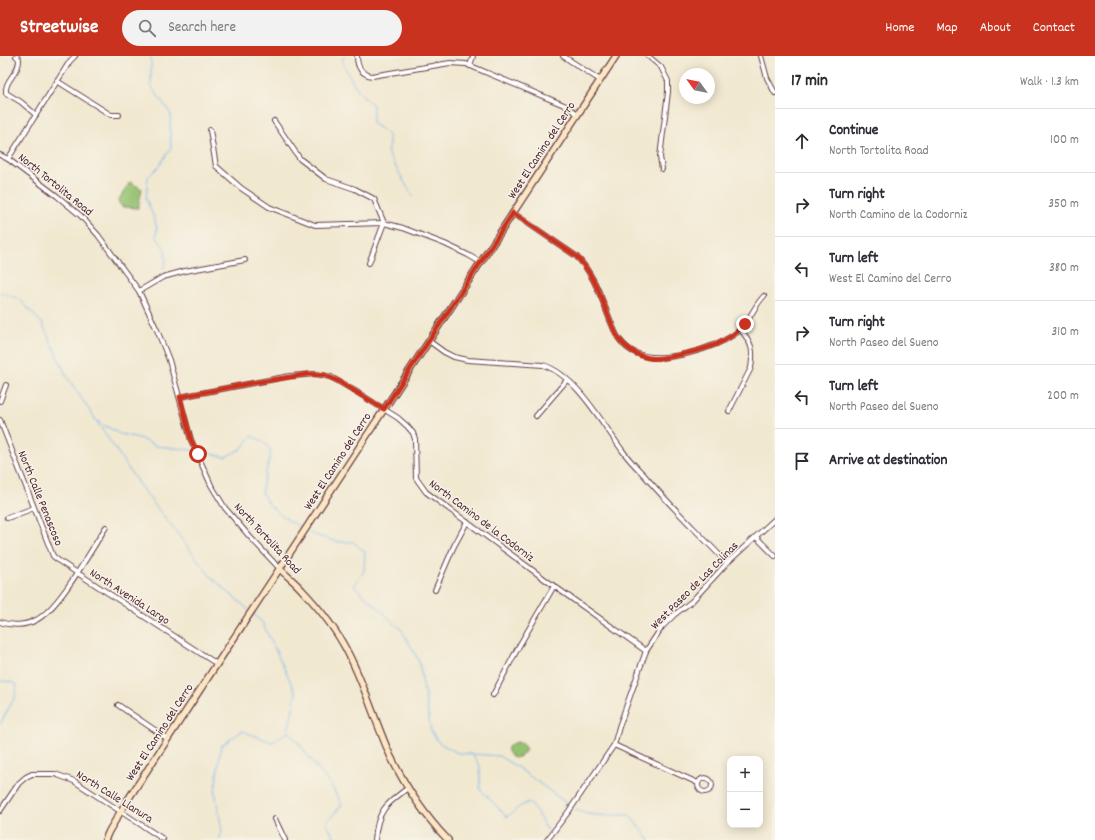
<!DOCTYPE html>
<meta charset="utf-8">
<style>
:root{--surface:#fff;--page:#f2f2f3;--text:#2b2b33;--muted:#7c7c81;--line:#e1e1e2;--accent:#c8321e}
body{margin:0;font-family:Dekko,sans-serif;background:var(--page);color:var(--text)}
.controls{position:absolute;right:12px;bottom:12px;display:grid;overflow:hidden;border-radius:8px;box-shadow:0 2px 10px #0003}
.controls button{width:36px;height:36px;display:grid;place-items:center;padding:0;border:0;border-bottom:1px solid var(--line);background:var(--surface);color:var(--text);font:20px sans-serif}
.compass{position:absolute;left:679px;top:12px;width:36px;height:36px;border-radius:50%;background:var(--surface);box-shadow:0 2px 10px #0003;rotate:303deg}
.stop{position:absolute;width:12px;height:12px;margin:-9px;border:3px solid #c8321e;border-radius:50%;background:#fff}
.stop.end{background:#c8321e;border-color:#fff;box-shadow:0 1px 4px #0008}
.list{margin:0;padding:0;list-style:none}
h2{display:flex;justify-content:space-between;align-items:center;height:52px;margin:0;padding:0 16px;font-size:17px}
h2 small{font-size:13px;font-weight:400;color:var(--muted)}
.list li{display:grid;grid-template-columns:26px 1fr auto;gap:12px;align-items:center;box-sizing:border-box;height:64px;padding:0 16px;border-top:1px solid var(--line)}
.list b{display:block;font-size:15px;white-space:nowrap}
.list p{margin:0;font-size:13px;white-space:nowrap;color:var(--muted)}
.list em{font-size:13px;font-style:normal;color:var(--muted)}
.icon{flex:none;width:22px;height:22px;fill:none;stroke:currentColor;stroke-width:2;stroke-linecap:round;stroke-linejoin:round}
.map{position:relative;flex:none;width:775px;height:784px;overflow:hidden}
header{display:flex;align-items:center;gap:24px;box-sizing:border-box;height:56px;padding:0 20px;background:var(--accent);color:#fff}
header strong{font-size:19px}
nav{display:flex;gap:22px;margin-inline-start:auto;font-size:14px}
.search{width:280px;height:36px;background:var(--page);display:flex;align-items:center;gap:10px;box-sizing:border-box;padding:0 14px;border-radius:22px;color:var(--muted);font-size:15px}
main{display:flex}
aside{flex:1;background:var(--surface)}
.map>svg:first-child{display:block}
</style>
<header>
<strong>Streetwise</strong>
<div class="search"><svg class="icon" aria-label="search" viewBox="0 0 24 24"><circle cx="10" cy="10" r="6"/><path d="M15 15l6 6"/></svg>Search here</div>
<nav><a>Home</a><a>Map</a><a>About</a><a>Contact</a></nav>
</header>
<main>
<div class="map">
<svg width="775" height="784" viewBox="0 0 775 784">
<rect width="100%" height="100%" fill="#f7f3e8"/>
<filter id="ink" filterUnits="userSpaceOnUse"><feTurbulence type="fractalNoise" baseFrequency=".025" numOctaves="2"/><feDisplacementMap in="SourceGraphic" scale="8" xChannelSelector="R" yChannelSelector="G"/><feConvolveMatrix kernelMatrix="1 2 1 2 8 2 1 2 1" color-interpolation-filters="sRGB"/></filter>
<filter id="wash" filterUnits="userSpaceOnUse"><feTurbulence type="fractalNoise" baseFrequency=".012" numOctaves="4" result="noise"/><feDisplacementMap in="SourceGraphic" scale="16" xChannelSelector="R" yChannelSelector="G"/><feGaussianBlur stdDeviation="0.9" result="paint"/><feColorMatrix in="noise" values="0 0 0 0 0 0 0 0 0 0 0 0 0 0 0 0 0 1.4 0 .05"/><feComposite in="paint" operator="in"/></filter>
<g filter="url(#wash)">
<rect width="100%" height="100%" fill="#f1e8d0"/>
<g fill="#95c271" stroke="#70704e">
<polygon points="130,126 142,133 138,152 122,151 118,145"/>
<path d="M518,686l4,2 4,5c-3,6 -5,8 -12,9 -10,-7 -8,-14 4,-16z"/>
</g>
<g fill="none" stroke-linecap="round" stroke-linejoin="round">
<g stroke="#7bb7ed" stroke-width="1">
<polyline points="151,0 151,30 171,58 170,72 171,92 159,110 148,121 146,143 153,159 157,172 156,181 165,193 166,205 163,213"/>
<path d="M344,0l-2,5c7,16 17,34 31,44v9l-1,9c14,11 21,9 15,29l26,45"/>
<polyline points="0,236 19,243 42,267 66,319 140,430 212,522 250,555"/>
<polyline points="95,364 120,378 139,382 156,390 193,394"/>
<path d="M199,395l26,6 16,-8 11,-13 10,5 9,9c-2,12 -8,29 -9,40 0,14 27,31 38,37"/>
<polyline points="309,477 337,486 353,486 365,496 364,515 354,530 401,573 419,605 431,675 439,687 458,697 499,700 520,713 569,749"/>
<polyline points="0,625 11,626 17,629 15,641 0,668"/>
<polyline points="289,675 332,731 342,749 326,767 336,784"/>
<polyline points="473,699 480,710 480,733 507,761 519,751 529,746 534,752 548,776"/>
<path d="M575,753c13,9 38,6 54,6l21,25"/>
<polyline points="219,784 222,775 215,735 221,690 242,675 272,686 288,676 296,637 262,566 252,557"/>
</g>
</g>
</g>
<g filter="url(#ink)">
<g fill="none" stroke-linecap="round" stroke-linejoin="round">
<g stroke="#633d44" stroke-width="6">
<g id="street">
<path d="M16,0l3,3c1,14 -15,21 -13,34l15,9 15,13"/>
<path d="M357,0c0,11 4,18 15,20l78,-13 16,1 98,41 14,9"/>
<polyline points="563,0 600,24"/>
<polyline points="648,0 661,11 668,25 668,36 660,101 662,113"/>
<polyline points="761,0 767,22 775,37"/>
<polyline points="470,10 473,0"/>
<polyline points="57,25 111,59 119,59"/>
<polyline points="274,65 300,103 326,123 355,133 374,143 384,167 369,207"/>
<polyline points="210,74 216,110 241,132 269,151 315,169 384,167 403,172 445,188 468,199 480,206"/>
<polyline points="0,99 8,103 57,140 81,160 98,179 139,235 157,274 169,304 191,384 211,429 225,452 250,481 280,513"/>
<polyline points="8,103 70,5 75,0"/>
<path d="M513,157l63,43c22,22 28,53 41,80 4,6 9,12 15,15 26,16 84,-2 107,-20 10,-9 15,-25 25,-35"/>
<polyline points="139,235 163,221 185,215 245,204"/>
<path d="M429,285l15,11 10,5 14,3 75,5c33,10 59,58 79,85 6,9 14,17 22,25 26,31 56,59 83,88"/>
<polyline points="180,341 290,320 317,318 331,321 355,335 398,362 407,370 413,377 415,383 416,422 426,436 554,530 646,595"/>
<polyline points="0,345 6,329"/>
<path d="M729,355l22,-43c3,-18 1,-25 -11,-39"/>
<polyline points="536,360 567,324"/>
<polyline points="0,364 53,500 59,505 217,608"/>
<polyline points="7,462 34,452"/>
<polyline points="756,481 775,500"/>
<polyline points="435,534 454,490 467,466"/>
<path d="M0,566c11,4 25,4 36,-2 23,-11 55,-70 70,-93"/>
<polyline points="493,639 519,590 554,530"/>
<polyline points="118,649 168,683"/>
<polyline points="614,689 698,727"/>
<circle cx="705" cy="729" r="7"/>
<polyline points="0,755 19,727 26,721 32,718 55,718 74,725 163,783"/>
<polyline points="275,763 285,784"/>
<path d="M375,784c2,-29 11,-36 33,-52"/>
<polyline points="547,784 569,755 614,689 619,671 646,595 662,571 674,559 692,545 727,507 775,463"/>
</g>
</g>
<g stroke="#633d44" stroke-width="8">
<g id="secondary">
<path d="M280,513c7,7 15,13 22,21 17,18 35,41 46,63 17,33 27,68 42,102 15,31 34,60 58,85"/>
<polyline points="105,784 109,775 127,745 616,0"/>
</g>
</g>
<use href="#street" stroke="#fff" stroke-width="4"/>
<use href="#secondary" stroke="#fce6c4" stroke-width="5.5"/>
</g>
</g>
<g fill="none" stroke-linecap="round" stroke-linejoin="round" filter="url(#ink)">
<path stroke="#c8321e" stroke-width="5" d="M198,398l-7,-14 -11,-43 72,-14 57,-9 15,1 14,6 46,28 129,-196 63,43c22,22 28,53 41,80 8,12 18,19 32,22 10,2 20,-1 30,-3 24,-5 50,-12 66,-31"/>
</g>
<g text-anchor="middle" stroke-width="3" stroke-linejoin="round" paint-order="stroke">
<g font-size="12" fill="#4a1f2b" stroke="#f7f3e8">
<text transform="translate(541 94) rotate(-57)" y="4">West El Camino del Cerro</text>
<text transform="translate(56 128) rotate(39)" y="4">North Tortolita Road</text>
<text transform="translate(337 405) rotate(-57)" y="4">West El Camino del Cerro</text>
<text transform="translate(41 442) rotate(68)" y="4">North Calle Penascoso</text>
<text transform="translate(482 464) rotate(37)" y="4">North Camino de la Codorniz</text>
<text transform="translate(268 482) rotate(47)" y="4">North Tortolita Road</text>
<text transform="translate(694 529) rotate(-45)" y="4">West Paseo de Las Colinas</text>
<text transform="translate(130 540) rotate(33)" y="4">North Avenida Largo</text>
<text transform="translate(159 676) rotate(-57)" y="4">West El Camino del Cerro</text>
<text transform="translate(115 740) rotate(32)" y="4">North Calle Llanura</text>
</g>
</g>
</svg>
<div class="controls">
<button>+</button>
<button>−</button>
</div>
<svg class="compass" viewBox="-18 -18 36 36"><path d="M0-13l5 13h-10z" fill="#e53935"/><path d="M0 13l5-13h-10z" fill="#7c7c81"/></svg>
<div class="stop" style="left:198px;top:398px"></div>
<div class="stop end" style="left:745px;top:268px"></div>
</div>
<aside>
<h2>17 min<small>Walk · 1.3 km</small></h2>
<ul class="list">
<li><svg class="icon" aria-label="ahead" viewBox="0 0 24 24"><path d="M12 20V5M6 11l6-6 6 6"/></svg><div><b>Continue</b><p>North Tortolita Road</p></div><em>100 m</em></li>
<li><svg class="icon" aria-label="right" viewBox="0 0 24 24"><path d="M7 20v-9h11M14 6l5 5-5 5"/></svg><div><b>Turn right</b><p>North Camino de la Codorniz</p></div><em>350 m</em></li>
<li><svg class="icon" aria-label="left" viewBox="0 0 24 24"><path d="M17 20v-9H6M10 6l-5 5 5 5"/></svg><div><b>Turn left</b><p>West El Camino del Cerro</p></div><em>380 m</em></li>
<li><svg class="icon" aria-label="right" viewBox="0 0 24 24"><path d="M7 20v-9h11M14 6l5 5-5 5"/></svg><div><b>Turn right</b><p>North Paseo del Sueno</p></div><em>310 m</em></li>
<li><svg class="icon" aria-label="left" viewBox="0 0 24 24"><path d="M17 20v-9H6M10 6l-5 5 5 5"/></svg><div><b>Turn left</b><p>North Paseo del Sueno</p></div><em>200 m</em></li>
<li><svg class="icon" aria-label="arrive" viewBox="0 0 24 24"><path d="M6 21V4h12l-3 4 3 4H6"/></svg><div><b>Arrive at destination</b></div></li>
</ul>
</aside>
</main>
